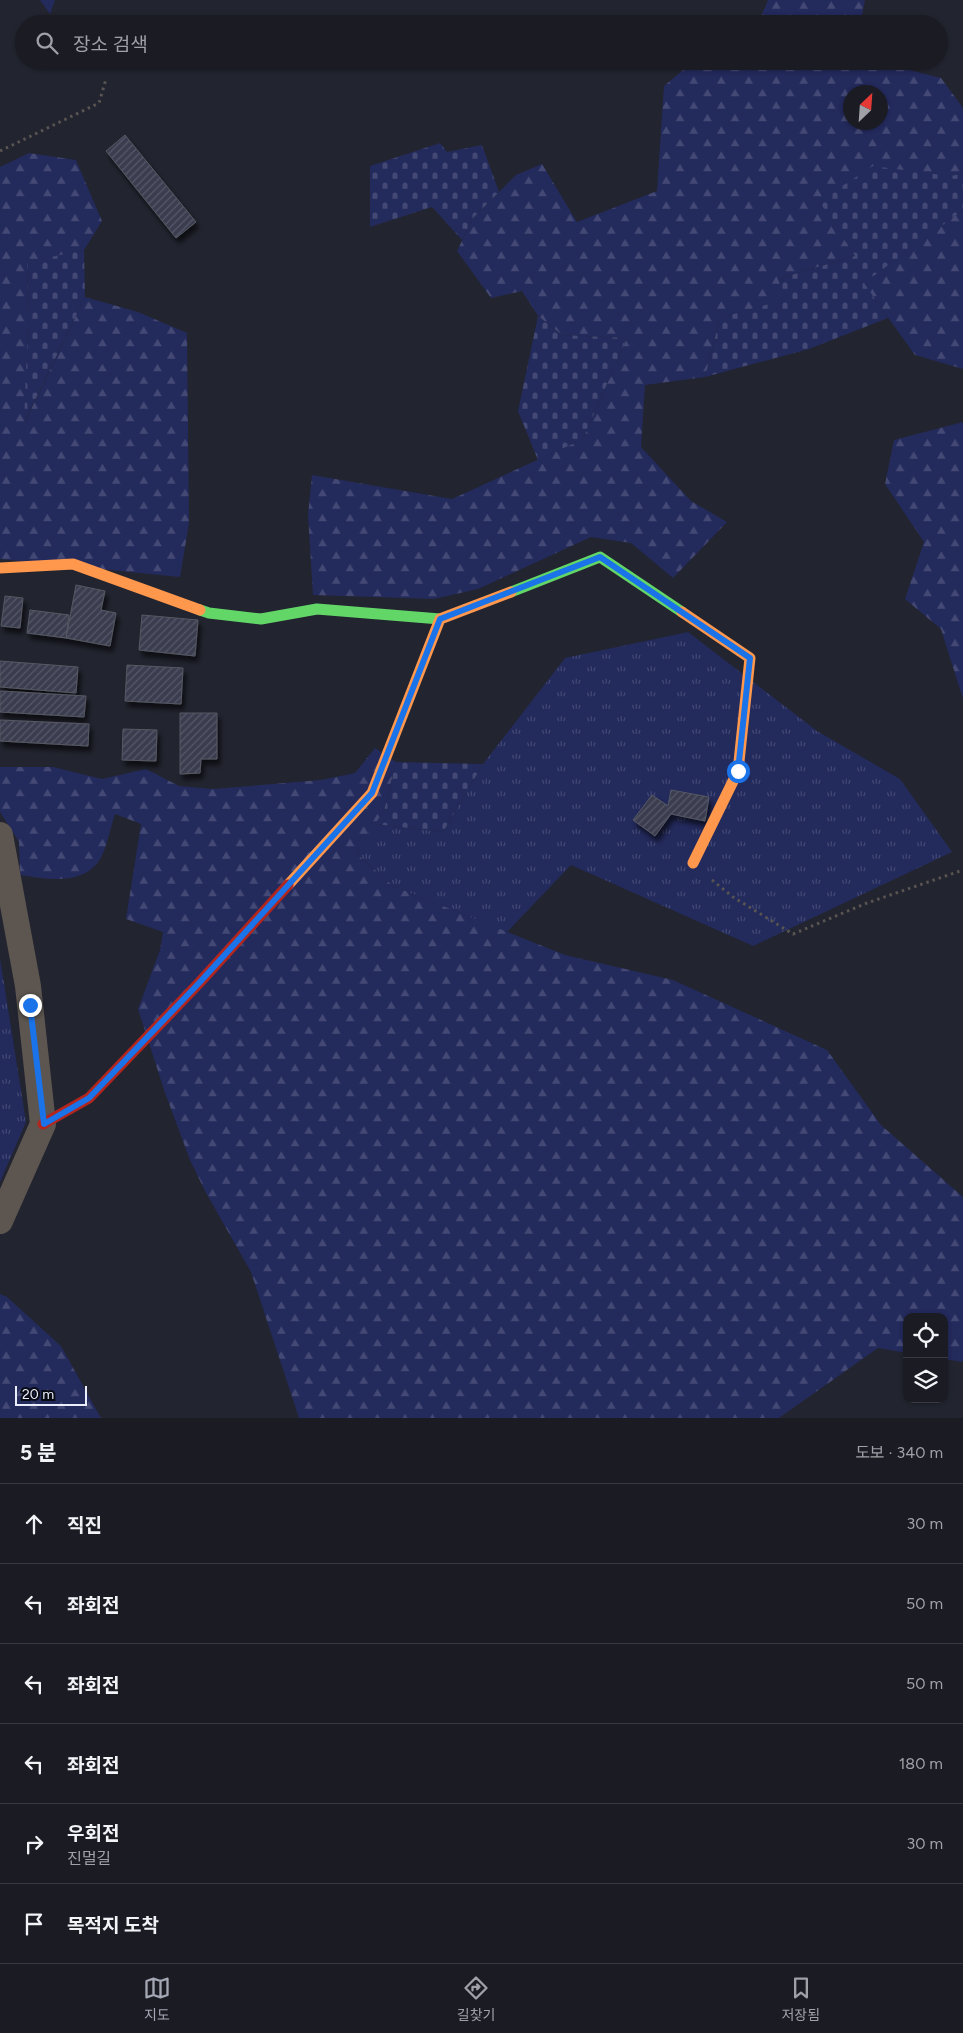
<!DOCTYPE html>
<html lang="ko">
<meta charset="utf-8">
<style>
:root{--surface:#1a1b23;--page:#23242b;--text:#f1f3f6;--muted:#9fa1a6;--line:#383941;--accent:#a4a7b4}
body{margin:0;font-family:Figtree,"Noto Sans KR",sans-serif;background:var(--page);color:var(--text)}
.controls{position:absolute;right:15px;bottom:15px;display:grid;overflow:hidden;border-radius:10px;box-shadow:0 1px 4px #0004}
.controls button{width:45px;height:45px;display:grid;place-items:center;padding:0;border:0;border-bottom:1px solid var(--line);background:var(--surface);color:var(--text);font:25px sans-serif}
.compass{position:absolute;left:843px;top:85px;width:45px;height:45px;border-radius:50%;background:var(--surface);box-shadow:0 1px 4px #0004;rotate:25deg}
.scale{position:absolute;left:15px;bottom:12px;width:72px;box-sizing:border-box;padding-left:5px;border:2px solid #eaeefc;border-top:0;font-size:14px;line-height:18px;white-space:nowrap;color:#eaeefc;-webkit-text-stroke:4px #090b14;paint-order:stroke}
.stop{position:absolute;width:15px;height:15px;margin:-11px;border:4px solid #1a73e8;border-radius:50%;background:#fff}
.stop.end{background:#1a73e8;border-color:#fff;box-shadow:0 1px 5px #0008}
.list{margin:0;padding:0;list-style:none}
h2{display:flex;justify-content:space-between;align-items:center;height:65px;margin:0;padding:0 20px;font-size:21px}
h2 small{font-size:16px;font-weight:400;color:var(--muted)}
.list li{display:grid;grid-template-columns:32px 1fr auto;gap:15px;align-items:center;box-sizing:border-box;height:80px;padding:0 20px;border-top:1px solid var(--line)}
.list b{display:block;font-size:19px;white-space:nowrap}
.list p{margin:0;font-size:16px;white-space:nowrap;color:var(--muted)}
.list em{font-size:16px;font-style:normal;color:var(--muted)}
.icon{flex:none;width:28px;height:28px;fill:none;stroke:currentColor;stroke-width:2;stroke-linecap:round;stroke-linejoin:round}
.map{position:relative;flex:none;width:963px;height:1418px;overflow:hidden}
.search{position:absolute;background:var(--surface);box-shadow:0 1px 4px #0004;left:15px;right:15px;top:15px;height:55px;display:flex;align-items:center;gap:12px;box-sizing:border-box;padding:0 18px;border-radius:28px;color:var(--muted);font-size:19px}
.sheet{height:545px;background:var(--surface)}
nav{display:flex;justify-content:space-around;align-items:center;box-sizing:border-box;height:70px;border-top:1px solid var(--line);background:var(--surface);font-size:14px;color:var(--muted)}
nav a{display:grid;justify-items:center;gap:2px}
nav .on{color:var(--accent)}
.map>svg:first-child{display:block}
</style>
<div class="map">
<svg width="963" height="1418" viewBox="0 0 963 1418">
<defs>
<pattern id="grass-tufts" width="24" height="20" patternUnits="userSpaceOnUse" patternTransform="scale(1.25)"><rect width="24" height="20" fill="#232a5c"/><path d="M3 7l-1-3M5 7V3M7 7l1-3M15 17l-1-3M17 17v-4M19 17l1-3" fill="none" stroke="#434974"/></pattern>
<pattern id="forest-firs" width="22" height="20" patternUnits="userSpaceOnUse" patternTransform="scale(1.25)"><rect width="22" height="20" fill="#232a5c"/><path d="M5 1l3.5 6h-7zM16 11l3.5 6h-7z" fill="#434974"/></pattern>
<pattern id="cemetery-stones" width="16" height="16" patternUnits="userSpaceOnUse" patternTransform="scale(1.25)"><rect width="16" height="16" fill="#232a5c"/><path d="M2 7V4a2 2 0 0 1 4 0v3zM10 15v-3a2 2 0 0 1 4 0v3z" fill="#434974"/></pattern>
<pattern id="building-hatch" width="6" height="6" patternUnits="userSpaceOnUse" patternTransform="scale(1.25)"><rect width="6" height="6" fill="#3a3d4f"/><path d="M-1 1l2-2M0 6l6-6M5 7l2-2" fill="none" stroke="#575969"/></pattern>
<filter id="shadow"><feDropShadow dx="3" dy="5.5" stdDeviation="2.5" flood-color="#0009"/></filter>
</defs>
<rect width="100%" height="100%" fill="#22242f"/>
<g fill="url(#grass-tufts)">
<polygon points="40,0 55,0 50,14"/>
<polygon points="688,632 817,731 900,779 952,852 753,946 571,865 507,932 393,886 356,853 375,824 443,832 483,764 565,658"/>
<polygon points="0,958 26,1122 0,1182"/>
</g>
<g fill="url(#forest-firs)" fill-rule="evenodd">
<polygon points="768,0 865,0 860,24 758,24"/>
<path d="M709,61h165l67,17 22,30v66l-143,27 35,55 -77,23 9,20 -67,19 -15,59 -60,8 -4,62 50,54 36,21 -54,56 -42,-35 -40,-6 -113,52 -44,10 -121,-4 -5,-80 4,-40 140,24 131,-60 44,-101 -65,-3 -24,-19 -16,-25 -31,7 -34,-47 16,-33 43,-43 26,-11 35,58 80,-31 7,-105 25,-21zM850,92h30v30h-30z"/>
<polygon points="29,153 76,160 102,221 84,250 27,263 28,322 25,422 85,297 138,312 187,333 189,523 180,577 0,559 0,167"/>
<polygon points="963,210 963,369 915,355 863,283"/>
<polygon points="963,422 963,699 941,629 905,599 924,542 885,484 894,440"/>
<path d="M375,748l21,14 -12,49 -28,42 37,33 172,69 108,25 154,70 54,75 82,72v165l-19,-3v-42h-37v36l-29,-5 -99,70h-480l-48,-146 -46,-81 -15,-31 -26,-70 -26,-81 22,-59 3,-18 -37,-13 15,-95 -26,-10c-4,12 -9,37 -16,47 -18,25 -53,18 -79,14l-1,-33 -19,-30v-45h53l49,12 44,-10 33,17 34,3 108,-9 34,-7z"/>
<polygon points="0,1294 7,1297 61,1346 101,1418 0,1418"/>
</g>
<g fill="url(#cemetery-stones)">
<polygon points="440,143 447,152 482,145 499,192 473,218 462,240 432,207 370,227 370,166"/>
<polygon points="873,166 949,176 963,174 963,210 864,283 888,318 809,349 705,377 720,318 786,299 778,279 855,256 819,201"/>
<polygon points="84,250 85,297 24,423 28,322 27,262"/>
<polygon points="538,316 562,335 627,338 583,439 538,460 518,411"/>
<polygon points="396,762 483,764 443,832 375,824 384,811"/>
</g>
<g fill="url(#building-hatch)" stroke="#565963" filter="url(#shadow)">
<polygon points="125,135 196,222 176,238 106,151"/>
<polygon points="76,585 105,591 101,610 116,613 110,646 66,638"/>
<polygon points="5,596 23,598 20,628 1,626"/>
<polygon points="30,610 69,615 66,638 27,633"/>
<polygon points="142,615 198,620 195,656 139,650"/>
<polygon points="0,661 78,667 76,693 0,687"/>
<polygon points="127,665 183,668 181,704 125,701"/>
<polygon points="0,691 86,696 84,717 0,712"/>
<polygon points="180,713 217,713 217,759 201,759 200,773 180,774"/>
<polygon points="0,720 89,724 88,746 0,741"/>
<polygon points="123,729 157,730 156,761 122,760"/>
<polygon points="671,790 709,797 705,821 671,814 655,836 633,820 652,795 668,806"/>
</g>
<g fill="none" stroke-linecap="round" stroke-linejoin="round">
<g stroke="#585452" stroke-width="3" stroke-dasharray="2.5 4" stroke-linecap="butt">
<polyline points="0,151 99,103 106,79"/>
<polyline points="712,880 733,897 793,934 867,903 963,870"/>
</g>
<polyline stroke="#5c5550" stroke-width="26" points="0,835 28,986 43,1124 0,1221"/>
<g stroke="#63d668" stroke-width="11">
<polyline points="511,592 600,557 682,612"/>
<polyline points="200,610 209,613 261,619 317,609 440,619"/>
</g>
<g stroke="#ff974d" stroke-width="11">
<polyline points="0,568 73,564 200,610"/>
<polyline points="682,612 750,658 738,771 693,863"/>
<polyline points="288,885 372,793 440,619 511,592"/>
</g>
<polyline stroke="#b3261e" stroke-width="11" points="43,1124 89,1098 200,982 288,885"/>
</g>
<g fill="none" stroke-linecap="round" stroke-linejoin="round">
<polyline stroke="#1a73e8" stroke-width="6" points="30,1005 44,1124 89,1098 200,982 372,793 440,619 600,557 750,658 738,771"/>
</g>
</svg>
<div class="controls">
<button><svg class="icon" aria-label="locate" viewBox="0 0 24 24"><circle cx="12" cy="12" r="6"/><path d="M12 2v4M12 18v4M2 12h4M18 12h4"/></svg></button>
<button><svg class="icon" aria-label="layers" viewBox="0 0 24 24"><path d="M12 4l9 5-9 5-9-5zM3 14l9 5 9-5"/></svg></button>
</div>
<svg class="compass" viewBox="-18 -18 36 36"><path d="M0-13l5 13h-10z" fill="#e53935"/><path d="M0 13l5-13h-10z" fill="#9fa1a6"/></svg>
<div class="scale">20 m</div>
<div class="stop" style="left:738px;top:771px"></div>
<div class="stop end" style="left:30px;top:1005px"></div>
<div class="search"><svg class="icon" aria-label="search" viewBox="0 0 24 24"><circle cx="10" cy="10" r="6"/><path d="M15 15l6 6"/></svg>장소 검색</div>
</div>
<section class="sheet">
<h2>5 분<small>도보 · 340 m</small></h2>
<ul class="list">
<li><svg class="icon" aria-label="ahead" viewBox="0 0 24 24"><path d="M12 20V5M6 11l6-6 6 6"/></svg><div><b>직진</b></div><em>30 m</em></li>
<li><svg class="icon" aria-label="left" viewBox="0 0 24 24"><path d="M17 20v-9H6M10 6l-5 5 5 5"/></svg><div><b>좌회전</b></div><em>50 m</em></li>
<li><svg class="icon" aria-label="left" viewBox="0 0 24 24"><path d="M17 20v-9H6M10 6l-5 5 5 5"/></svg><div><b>좌회전</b></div><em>50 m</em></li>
<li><svg class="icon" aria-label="left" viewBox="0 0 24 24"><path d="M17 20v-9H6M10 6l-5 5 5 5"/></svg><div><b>좌회전</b></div><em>180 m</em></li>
<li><svg class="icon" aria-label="right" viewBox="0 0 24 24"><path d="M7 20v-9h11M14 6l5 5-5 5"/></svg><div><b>우회전</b><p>진멀길</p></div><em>30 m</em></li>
<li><svg class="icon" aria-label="arrive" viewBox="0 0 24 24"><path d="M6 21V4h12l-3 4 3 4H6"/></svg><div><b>목적지 도착</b></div></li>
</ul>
</section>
<nav>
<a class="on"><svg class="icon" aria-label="map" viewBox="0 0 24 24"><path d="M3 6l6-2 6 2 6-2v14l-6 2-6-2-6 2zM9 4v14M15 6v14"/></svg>지도</a>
<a><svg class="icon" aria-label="directions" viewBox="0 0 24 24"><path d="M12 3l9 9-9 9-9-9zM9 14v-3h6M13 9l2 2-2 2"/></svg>길찾기</a>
<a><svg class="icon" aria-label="saved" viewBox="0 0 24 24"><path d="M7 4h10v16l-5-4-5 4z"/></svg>저장됨</a>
</nav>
